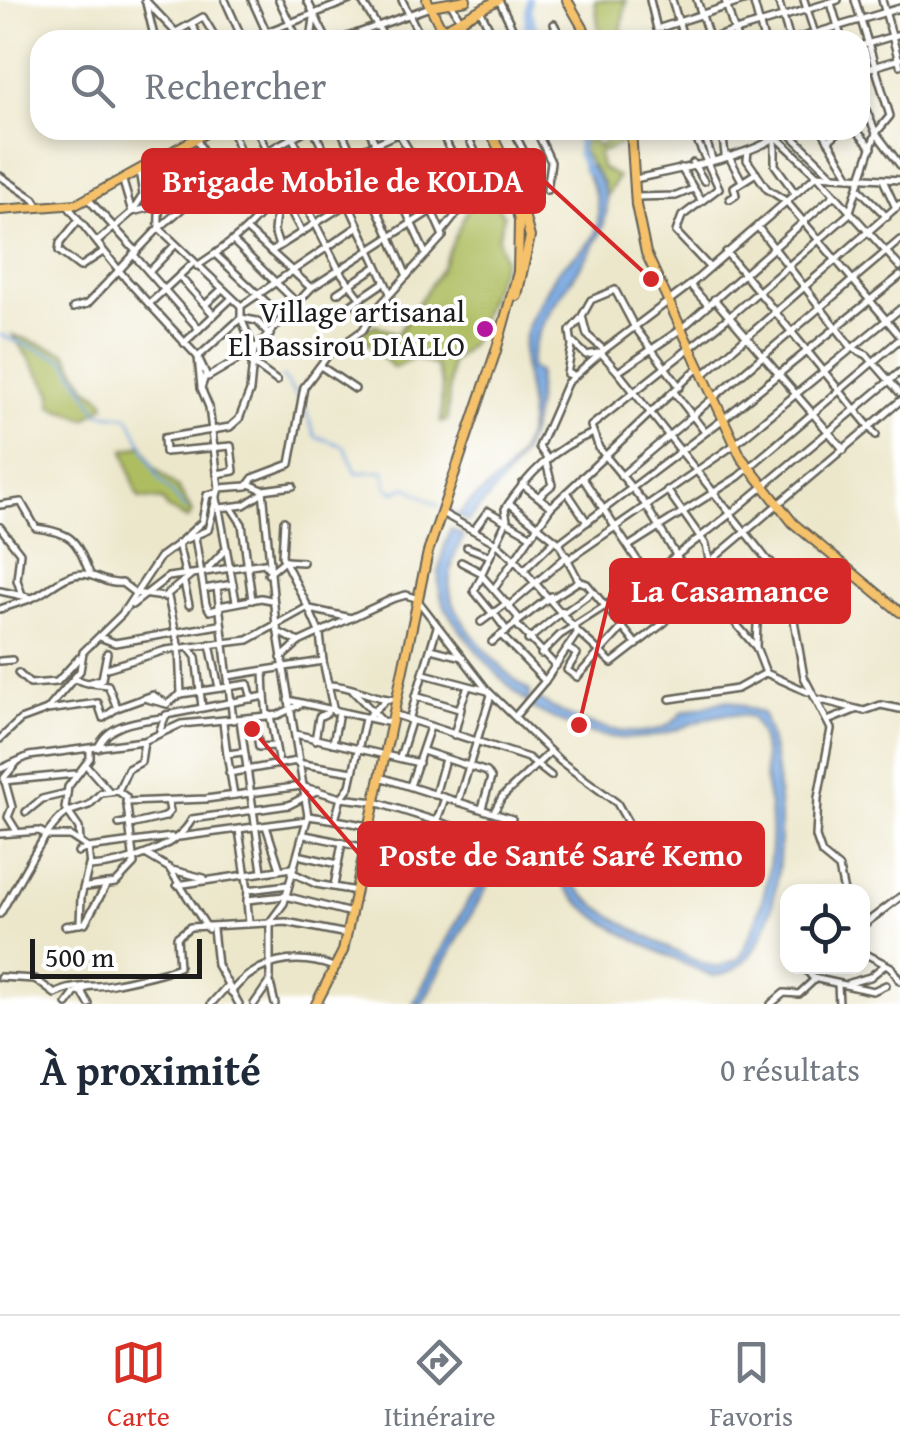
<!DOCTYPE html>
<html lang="fr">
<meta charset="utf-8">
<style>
:root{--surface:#fff;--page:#f2f2f3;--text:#1f2937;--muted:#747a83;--line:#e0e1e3;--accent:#d93025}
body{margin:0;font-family:"Gentium Book Plus",serif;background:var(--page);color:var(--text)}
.controls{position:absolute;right:30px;bottom:30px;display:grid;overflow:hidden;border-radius:20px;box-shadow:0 5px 15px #0003}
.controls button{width:90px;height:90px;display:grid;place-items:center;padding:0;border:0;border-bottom:2px solid var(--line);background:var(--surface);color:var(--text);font:50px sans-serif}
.scale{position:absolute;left:30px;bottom:25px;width:172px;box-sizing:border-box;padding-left:10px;border:5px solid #1c1c1c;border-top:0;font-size:28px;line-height:35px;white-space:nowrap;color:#1c1c1c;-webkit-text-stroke:8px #fff;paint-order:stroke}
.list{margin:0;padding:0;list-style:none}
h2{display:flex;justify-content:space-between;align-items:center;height:130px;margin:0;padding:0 40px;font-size:42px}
h2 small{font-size:32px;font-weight:400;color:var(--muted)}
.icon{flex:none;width:55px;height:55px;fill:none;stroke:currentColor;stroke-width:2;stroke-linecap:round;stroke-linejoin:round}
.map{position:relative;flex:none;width:900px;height:1004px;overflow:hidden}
.search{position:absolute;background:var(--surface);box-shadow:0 5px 15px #0003;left:30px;right:30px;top:30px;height:110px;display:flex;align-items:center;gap:25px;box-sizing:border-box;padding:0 35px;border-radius:30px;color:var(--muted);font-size:38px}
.sheet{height:310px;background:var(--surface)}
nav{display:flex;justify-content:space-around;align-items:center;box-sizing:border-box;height:140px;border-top:2px solid var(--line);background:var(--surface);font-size:28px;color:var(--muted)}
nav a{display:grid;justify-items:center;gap:5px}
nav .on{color:var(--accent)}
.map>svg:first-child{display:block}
</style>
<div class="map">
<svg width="900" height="1004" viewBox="0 0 900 1004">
<rect width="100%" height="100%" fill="#fff"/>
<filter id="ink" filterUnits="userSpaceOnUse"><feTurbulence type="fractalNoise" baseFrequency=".01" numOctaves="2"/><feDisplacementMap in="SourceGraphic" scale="20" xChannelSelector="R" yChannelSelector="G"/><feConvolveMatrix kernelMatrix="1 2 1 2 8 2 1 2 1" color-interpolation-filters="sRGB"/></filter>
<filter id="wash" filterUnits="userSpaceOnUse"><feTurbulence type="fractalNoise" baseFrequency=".0048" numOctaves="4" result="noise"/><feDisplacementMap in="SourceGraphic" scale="40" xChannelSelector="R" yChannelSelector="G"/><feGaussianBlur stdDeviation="2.25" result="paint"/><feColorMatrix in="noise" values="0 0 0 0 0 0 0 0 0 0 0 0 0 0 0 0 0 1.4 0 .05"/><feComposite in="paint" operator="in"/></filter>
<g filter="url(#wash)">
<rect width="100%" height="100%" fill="#ece7cb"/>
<g fill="#aebd60" stroke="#656c3e" stroke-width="2.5">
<polygon points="595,0 626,0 620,40 600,40"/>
<polygon points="616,130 626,130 626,142 598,153 601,168 618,177 605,199 603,183 581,150 582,143 591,139 599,147"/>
<polygon points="486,188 504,216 498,238 504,260 471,344 451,363 447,421 441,422 442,385 436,366 415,358 394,368 364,339 365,330 376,325 397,335 441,269 466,212"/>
<polygon points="13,335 66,353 87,388 103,398 105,405 86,419 51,406 52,393"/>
<polygon points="143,445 154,467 178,488 192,512 188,519 168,509 162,500 140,498 136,492 124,450"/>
</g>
<g fill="#73a4de" stroke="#48607d" stroke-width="2.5">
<path d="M589,165c61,66 -55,124 -59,203l8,4c-2,82 -21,92 -71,150l-8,-8c23,-27 51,-35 65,-70 17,-41 -12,-80 5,-120 2,-5 26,-50 29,-53 8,-10 19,-16 28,-25 22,-21 11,-57 -3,-78z"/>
<path d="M451,529l13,7c-10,16 -18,41 -13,60 7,29 54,79 79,95l-2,12c-21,-18 -39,-37 -56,-58 -35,-43 -43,-60 -21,-116z"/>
<path d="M536,697c30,24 119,57 146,15l46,-12 34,13c24,55 37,254 -49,263 -36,-15 -102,-45 -131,-71 -19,-17 -28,-36 -51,-48l-33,9 -76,138h-9l55,-103 35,-49c55,-15 53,19 85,47 25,21 98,61 129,69l23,-10c24,-48 36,-97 30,-151 -1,-10 -5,-21 -5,-31 -1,-24 1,-37 -14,-59 -37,-11 -62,13 -97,19 -46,9 -86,-9 -125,-30z"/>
</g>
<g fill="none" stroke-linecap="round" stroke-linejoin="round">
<g stroke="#73a4de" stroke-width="2.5">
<polyline points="0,335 65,360 99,413 129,417 158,477 186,510"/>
<polyline points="282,376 299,399"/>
<polyline points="304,405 315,436 344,446 357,473 384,471 387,487 393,492 407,487 439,506"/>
<polyline points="447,509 462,519"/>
</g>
<g stroke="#73a4de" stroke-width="6">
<polyline points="530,14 538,40"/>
<polyline points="526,40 529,0"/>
<polyline points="580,130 579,152 587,172"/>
</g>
</g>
</g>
<g filter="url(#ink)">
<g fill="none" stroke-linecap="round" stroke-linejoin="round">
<g stroke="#656359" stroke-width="10">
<g id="minor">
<polyline points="145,0 183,40"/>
<polyline points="225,0 243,40"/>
<polyline points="252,0 270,40"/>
<polyline points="279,0 298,40"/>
<polyline points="307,0 327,40"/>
<polyline points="361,0 386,40"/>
<polyline points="402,0 422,40"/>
<polyline points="499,0 518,40"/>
<polyline points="650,0 657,29 746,0"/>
<polyline points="672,0 684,40"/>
<polyline points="697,0 710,40"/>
<polyline points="725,0 737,40"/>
<polyline points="753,0 764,40"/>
<polyline points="778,0 790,40"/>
<polyline points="804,0 817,40"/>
<polyline points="855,0 890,116 876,133 900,165"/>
<polyline points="882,0 900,65"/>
<polyline points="146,3 155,40"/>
<polyline points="451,3 471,40"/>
<polyline points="831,3 842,40"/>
<polyline points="481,12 495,40"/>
<polyline points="554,24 562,40"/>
<polyline points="192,25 200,40"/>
<polyline points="178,31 203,17 217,40"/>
<polyline points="246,40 350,0"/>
<polyline points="311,40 314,18"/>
<polyline points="339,40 430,7"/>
<polyline points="495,40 514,31"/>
<polyline points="706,40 838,0"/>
<polyline points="792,40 900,8"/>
<polyline points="860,46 900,34"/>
<polyline points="860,71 900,59"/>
<polyline points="232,130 244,162"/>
<polyline points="257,130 267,151"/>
<polyline points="288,130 332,211"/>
<polyline points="314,130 390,293"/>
<polyline points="341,130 390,237 454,196 458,189"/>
<polyline points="369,130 426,255"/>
<polyline points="397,130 429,185"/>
<polyline points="440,130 465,180"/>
<polyline points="513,130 526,156"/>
<polyline points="536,130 551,162 547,190"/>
<polyline points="692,130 719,188 682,216 676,232 709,267"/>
<polyline points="703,130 712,159"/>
<polyline points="722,130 725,155"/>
<polyline points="769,130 817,175 900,267"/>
<polyline points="786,130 833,176"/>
<polyline points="822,130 850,177"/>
<polyline points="856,130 872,148"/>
<polyline points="492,135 505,130"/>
<polyline points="196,138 217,179"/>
<polyline points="775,139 775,165 795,193"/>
<polyline points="828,141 841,130"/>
<polyline points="175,149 204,190"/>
<polyline points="748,151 747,160 767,189 786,201 900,336"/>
<polyline points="352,154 406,130"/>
<polyline points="728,155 742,181"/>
<path d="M156,162c11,22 1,43 3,66l82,78"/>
<polyline points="693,163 704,181"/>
<polyline points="461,166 478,158 465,130"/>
<polyline points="681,168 701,200"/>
<polyline points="139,170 143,195 132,212 157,206"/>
<polyline points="290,174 339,270 361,299"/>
<polyline points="0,176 34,199 39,207"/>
<path d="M635,179c29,-7 134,-25 147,-49"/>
<polyline points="884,182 896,208"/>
<polyline points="338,185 361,173"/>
<polyline points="859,189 887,217"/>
<polyline points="282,195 302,232"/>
<polyline points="833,196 680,330 618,372 601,353 604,350 690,285 817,175 900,180"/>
<polyline points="636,197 676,196 693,189"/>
<polyline points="88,199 136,251"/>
<polyline points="730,199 736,195 734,187 756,173"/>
<polyline points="401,202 459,168"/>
<polyline points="77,222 60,243 59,251 80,267 103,252"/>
<polyline points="757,226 852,348 867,355 900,393"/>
<polyline points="248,231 311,288"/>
<polyline points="443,231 466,202 450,173"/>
<polyline points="97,242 132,212 122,178"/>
<polyline points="234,242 298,304"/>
<polyline points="279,246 274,231 279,185"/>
<polyline points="272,251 389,177"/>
<polyline points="726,252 876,435"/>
<polyline points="133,254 199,329"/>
<polyline points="216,255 283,318"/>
<path d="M197,266c42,-28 95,-65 82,-121"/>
<polyline points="149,272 175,245"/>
<polyline points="179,276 214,315"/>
<polyline points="690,285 707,304"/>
<polyline points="337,293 376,267"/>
<polyline points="714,299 844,450"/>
<polyline points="149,304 193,263"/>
<polyline points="206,304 222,289"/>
<polyline points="73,308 87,304 159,228 217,179 306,130"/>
<polyline points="345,309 383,283"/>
<polyline points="241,318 257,321 270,335"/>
<polyline points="572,341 586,355 598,353"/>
<polyline points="184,343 232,298"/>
<polyline points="604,350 587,335 582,316 591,300 615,290 634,326 680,387"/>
<polyline points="251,362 277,381"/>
<polyline points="322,367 355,389"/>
<polyline points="618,372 788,586 804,677 831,729 818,798 816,837 822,854 839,868 844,892"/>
<polyline points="704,374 900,204"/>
<polyline points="574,375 567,374 572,346 570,331 582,317"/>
<polyline points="208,377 254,350 311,288 390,237 407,276"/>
<polyline points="201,387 198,357 241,318 241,306 357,227"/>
<polyline points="674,392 705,432"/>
<polyline points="548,460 539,447 567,383 601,353"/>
<polyline points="217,474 234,471 231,446 165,452 164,438 230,427 239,419 250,391 254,350 241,318"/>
<polyline points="621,476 900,240"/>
<polyline points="582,477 641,566 677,609"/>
<polyline points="249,484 263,490 293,486"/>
<polyline points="522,484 551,507"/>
<polyline points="219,488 247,486 253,478 290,464 304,387 328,355 363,330 373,313 443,236 422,189"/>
<polyline points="263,490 276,626"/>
<polyline points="667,490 706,545 709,559"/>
<polyline points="567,492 587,522"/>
<polyline points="539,496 552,485 546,462"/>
<polyline points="509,503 559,543 579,581 587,584 637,645"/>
<path d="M0,505l21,-3 15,26c39,5 40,13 54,46"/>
<polyline points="231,507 242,524 252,600"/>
<polyline points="220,508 244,505 263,493"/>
<polyline points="442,513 496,543 513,558 578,632 612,663 665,622"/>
<polyline points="0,527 20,553 17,580 22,595"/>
<polyline points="474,530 488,511 530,535"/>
<polyline points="195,537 206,604 210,611 218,609"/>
<polyline points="182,540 202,522 207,495 216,493 236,601"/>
<polyline points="178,543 185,573"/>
<polyline points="559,543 722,420 900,276"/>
<polyline points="629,546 738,477 900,339"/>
<polyline points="467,547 490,556"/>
<polyline points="569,559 734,445 900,309"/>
<path d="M461,562l21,11 25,-53 -2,-11c23,-35 49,-61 86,-75"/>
<polyline points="707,567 732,619 754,645"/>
<polyline points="208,568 225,550"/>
<polyline points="525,569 555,540"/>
<polyline points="847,571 834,570 789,609 768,615 742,609 726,597 699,593 645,504 599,448 591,426 729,317 849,214 876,133 860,96"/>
<polyline points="268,574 284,561 303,562"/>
<polyline points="482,576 518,617 516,624 556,666"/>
<polyline points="482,576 474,591 492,613"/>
<polyline points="184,583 189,605"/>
<polyline points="496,586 551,507 698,368"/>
<polyline points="217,587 233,720"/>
<polyline points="204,589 233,584"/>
<path d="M0,591l32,7c18,-7 30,-24 51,-24 14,1 24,11 39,9l13,10 29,4 28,-23 72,-11 4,5"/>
<polyline points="668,597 900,401"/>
<polyline points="552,598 579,581"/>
<polyline points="132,605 168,577 190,574"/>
<polyline points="510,605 567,556"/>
<polyline points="219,606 261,598 271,600"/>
<polyline points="308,607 320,634 323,661"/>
<polyline points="0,609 30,599"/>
<polyline points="310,609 351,618"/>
<polyline points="493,612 507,631"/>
<polyline points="565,612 591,593"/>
<polyline points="481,622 507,603"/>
<polyline points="280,633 299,642"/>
<polyline points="502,636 545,681 578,632"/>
<polyline points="102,638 115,643 219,625"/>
<polyline points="528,640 563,611"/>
<polyline points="492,642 551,596"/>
<polyline points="210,644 219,688"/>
<polyline points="189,648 196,657 202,707"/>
<polyline points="567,648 577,654 567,670 577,677 622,628"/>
<polyline points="431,649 462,657"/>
<polyline points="541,654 560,635 638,585 729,515 900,372"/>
<polyline points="281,658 299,642 392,599 406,595 416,598 488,691 560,761 617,803 657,874 674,872"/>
<polyline points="0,661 12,660"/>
<polyline points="107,668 166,650 248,640 308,607 282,556 284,521"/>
<polyline points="18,673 30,684 57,682 79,658"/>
<polyline points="766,673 756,647 758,602 771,562"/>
<polyline points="424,674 488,691"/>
<polyline points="228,676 323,661 334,712"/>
<polyline points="74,679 88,683 102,679 107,653"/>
<polyline points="91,683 108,685 117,708"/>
<path d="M329,685c24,0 42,14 67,15"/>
<polyline points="353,691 382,721"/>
<polyline points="181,694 248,684 252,699"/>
<polyline points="265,696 267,715"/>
<polyline points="415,696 459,709 468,687"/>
<polyline points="147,699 167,704 181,694 179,648 168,597"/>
<polyline points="670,699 737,689 766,673 808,692"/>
<polyline points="817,699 864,711 881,705 900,709"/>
<polyline points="288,700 391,723"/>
<polyline points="47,710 98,703 103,718 117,708 153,695 167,704"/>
<polyline points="393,714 528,758 551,776"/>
<polyline points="517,714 545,681"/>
<polyline points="270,715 279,765"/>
<polyline points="254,718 259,747 274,746"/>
<polyline points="240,720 262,871"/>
<polyline points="409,720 437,627"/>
<polyline points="830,720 855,710"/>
<polyline points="223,722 227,754 243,752"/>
<polyline points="160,730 166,715 265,696 264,671"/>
<polyline points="295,734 419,763"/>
<polyline points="454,735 461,709"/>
<polyline points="0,739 20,720 47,710 80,671 83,652 122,614 160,557 182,541 208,530 219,488 209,407 201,388 206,374 198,357 126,279 67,205"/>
<polyline points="315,740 319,717 327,713"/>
<polyline points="333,743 339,713"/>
<path d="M98,748c10,-25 40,-27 63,-30"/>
<polyline points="90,749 90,758 68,787 65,808 68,812 89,805 101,793 118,791"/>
<polyline points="423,751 487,772 491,778 482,808"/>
<polyline points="227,754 234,795"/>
<polyline points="400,757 411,722"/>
<polyline points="297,763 353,772"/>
<polyline points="86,765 108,790"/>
<polyline points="0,769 29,756 143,741"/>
<polyline points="229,773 297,761"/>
<polyline points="380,777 512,819"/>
<polyline points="4,781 75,774"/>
<polyline points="410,786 430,727"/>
<polyline points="435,795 445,759"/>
<polyline points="126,802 206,799 301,786 341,798 375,802 493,839"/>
<polyline points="458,802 491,695"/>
<polyline points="26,812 42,799 67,793"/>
<polyline points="494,812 502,797 550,752"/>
<path d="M308,816c52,7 118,18 159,52"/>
<polyline points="335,820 341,798 350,786 365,719 386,700"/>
<polyline points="436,823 445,798"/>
<polyline points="119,824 129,822"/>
<polyline points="130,825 165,817 170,811 168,801"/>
<polyline points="266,826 280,869"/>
<polyline points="16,830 8,817 12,807 4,778 17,762"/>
<polyline points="239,830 248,890 288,885"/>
<polyline points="0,834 39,831 49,836 70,836 88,848 171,837"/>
<path d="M305,835c45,9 94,18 133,42"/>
<polyline points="179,837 307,820"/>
<path d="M78,852l10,-4 2,19c33,-2 88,-19 102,-48l97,-14 29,-15"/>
<polyline points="147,855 169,868 208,929"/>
<polyline points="302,856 338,864"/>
<polyline points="172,870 204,878"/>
<polyline points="291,872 316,884 356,891"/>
<polyline points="381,876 388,856"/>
<polyline points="177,885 292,868"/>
<polyline points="334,886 342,843"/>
<polyline points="87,887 116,883 134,864 126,797 118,791 128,769 141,762 144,741 181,724 278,715 299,705"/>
<polyline points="248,890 247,900 285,896 351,913"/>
<polyline points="247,902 249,923"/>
<path d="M0,914c16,-26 45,-88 68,-102l11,16 1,13"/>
<polyline points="80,924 81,897 89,865"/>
<polyline points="65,926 85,923 107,884"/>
<polyline points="862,926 900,897"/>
<polyline points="213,929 217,965 239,1004"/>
<polyline points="862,952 891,967 900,981"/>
<polyline points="812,966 808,972 813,978 873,991 886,985"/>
<path d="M0,977l35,2 20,15c20,-11 40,-5 62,-11 20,-4 43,-9 62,-16l-2,-30 13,-10 96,-5 61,12"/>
<polyline points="270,983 275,1004"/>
<polyline points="849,983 870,977 885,965"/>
<polyline points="838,984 839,1004"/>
<polyline points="81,991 89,1004"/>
<path d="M231,992c26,-32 65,-39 103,-25"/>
<polyline points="67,1004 75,993 87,988"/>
<polyline points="211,1004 227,986"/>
<polyline points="254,1004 270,981 270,922 284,903 308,816 277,627"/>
<polyline points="771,1004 784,993 799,994 815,979"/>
</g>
</g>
<g stroke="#656359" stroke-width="12">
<g id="major">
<polyline points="427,0 447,40"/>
<polyline points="567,0 590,40"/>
<polyline points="431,6 466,0"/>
<polyline points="423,40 498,0"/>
<polyline points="490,130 509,171"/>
<polyline points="631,130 636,205 646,253 741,457 793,523 900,612"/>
<polyline points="516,184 530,237 517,296"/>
<polyline points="0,210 77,204 211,130"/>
<polyline points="316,1004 343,951 428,552 496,351 518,272 519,221 508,170"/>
</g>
</g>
<use href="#minor" stroke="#fff" stroke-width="5"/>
<use href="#major" stroke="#f5c16b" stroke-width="8"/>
</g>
</g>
<circle fill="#b5179e" stroke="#fff" stroke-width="4" cx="485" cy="329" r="10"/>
<g text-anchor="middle" stroke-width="8" stroke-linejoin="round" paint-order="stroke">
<g font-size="30" fill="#1c1c1c" stroke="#fff" text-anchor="end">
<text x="465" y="322">Village artisanal<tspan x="465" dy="34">El Bassirou DIALLO</tspan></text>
</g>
</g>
<path fill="none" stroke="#d62828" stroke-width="4" d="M651 279L544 181M579 725L611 591M252 729L359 854"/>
<g fill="#d62828" stroke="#fff" stroke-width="4">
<circle cx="651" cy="279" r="10"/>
<circle cx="579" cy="725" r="10"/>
<circle cx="252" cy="729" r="10"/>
</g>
<g fill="#d62828" stroke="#d62828" stroke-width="4">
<rect x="143" y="150" width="401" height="62" rx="10"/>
<rect x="611" y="560" width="238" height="62" rx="10"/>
<rect x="359" y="823" width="404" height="62" rx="10"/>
</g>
<g font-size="32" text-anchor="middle" font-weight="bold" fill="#fff">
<text x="343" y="192">Brigade Mobile de KOLDA</text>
<text x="730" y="602">La Casamance</text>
<text x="561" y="866">Poste de Santé Saré Kemo</text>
</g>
</svg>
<div class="controls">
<button><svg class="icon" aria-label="locate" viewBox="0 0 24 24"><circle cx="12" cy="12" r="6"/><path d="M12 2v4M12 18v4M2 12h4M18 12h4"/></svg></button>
</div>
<div class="scale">500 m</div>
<div class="search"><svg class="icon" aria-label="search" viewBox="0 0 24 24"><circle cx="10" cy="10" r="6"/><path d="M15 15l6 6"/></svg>Rechercher</div>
</div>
<section class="sheet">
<h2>À proximité<small>0 résultats</small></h2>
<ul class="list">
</ul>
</section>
<nav>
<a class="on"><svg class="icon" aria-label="map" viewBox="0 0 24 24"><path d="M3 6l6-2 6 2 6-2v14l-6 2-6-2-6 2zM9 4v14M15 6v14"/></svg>Carte</a>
<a><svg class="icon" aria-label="directions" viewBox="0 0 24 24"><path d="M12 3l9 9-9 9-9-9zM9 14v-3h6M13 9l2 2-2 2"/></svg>Itinéraire</a>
<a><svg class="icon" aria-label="saved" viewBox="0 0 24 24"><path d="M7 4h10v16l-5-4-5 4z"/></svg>Favoris</a>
</nav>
